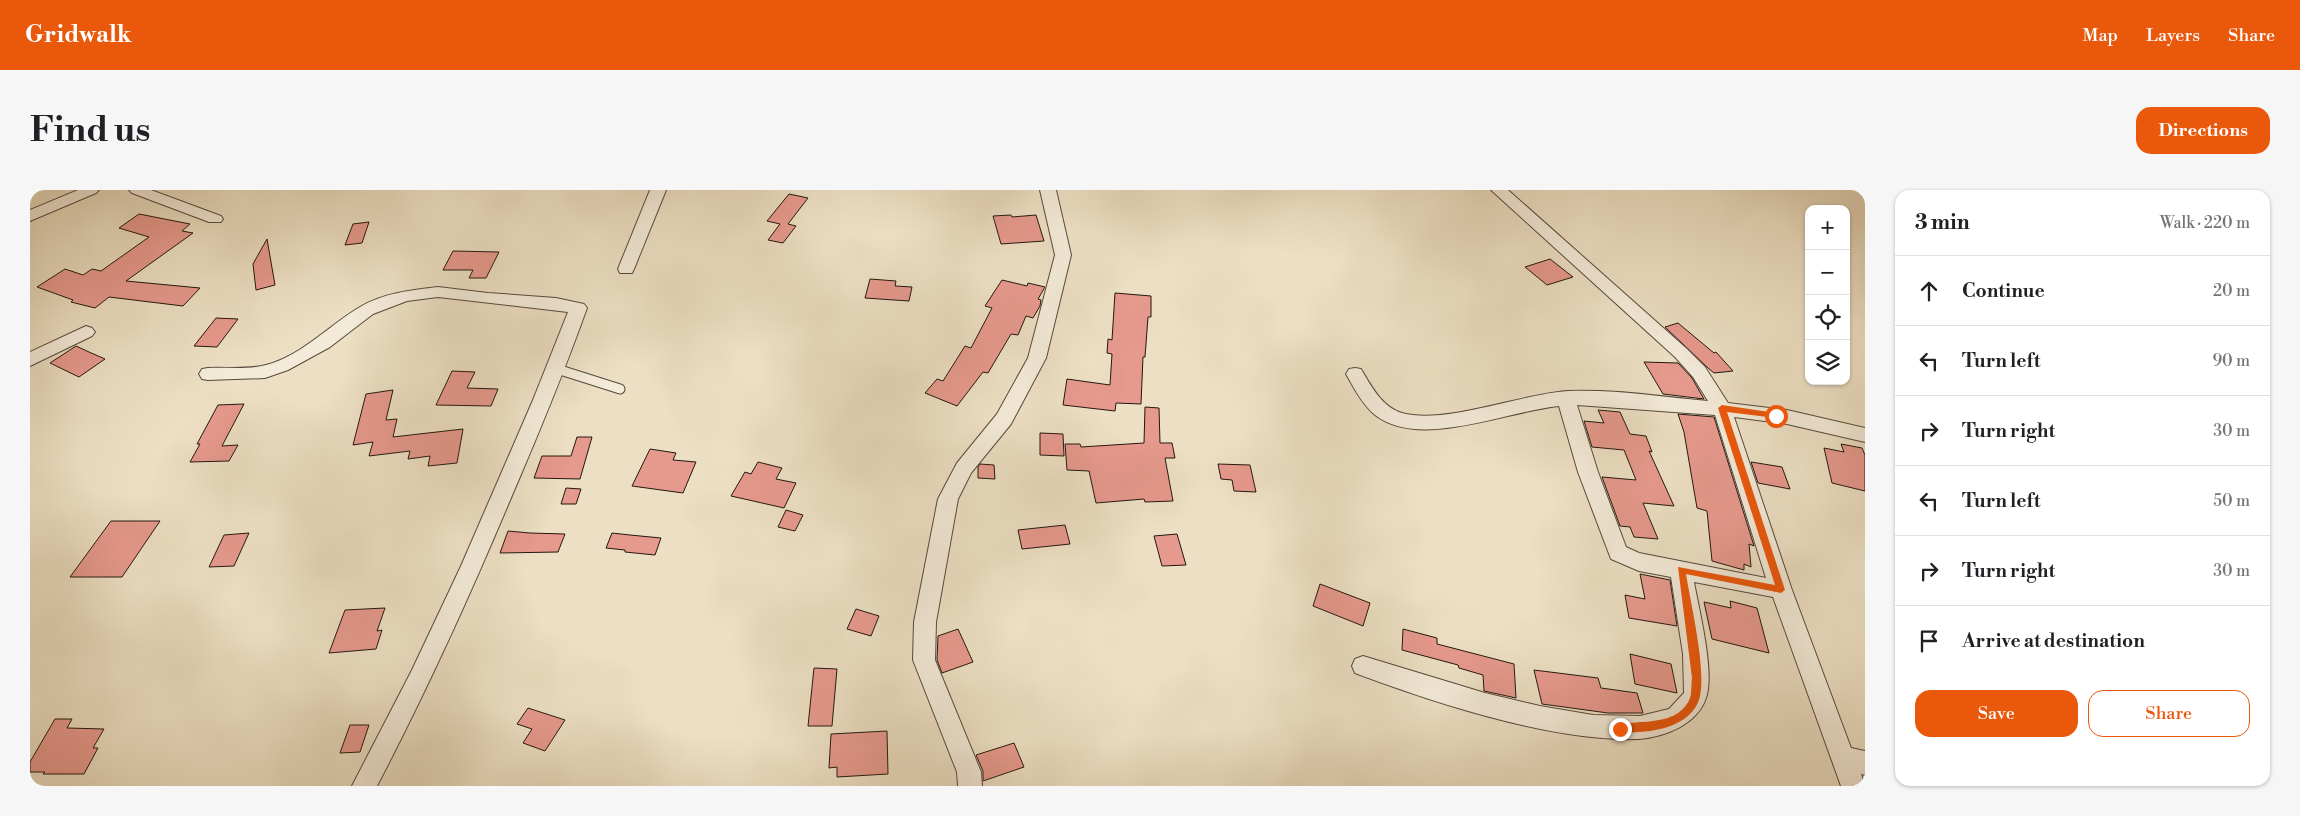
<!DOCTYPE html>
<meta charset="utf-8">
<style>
:root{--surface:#fff;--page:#f6f6f6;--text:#202124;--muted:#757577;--line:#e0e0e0;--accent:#ea580c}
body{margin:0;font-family:"Libre Bodoni",serif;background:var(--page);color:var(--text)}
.controls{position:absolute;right:15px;top:15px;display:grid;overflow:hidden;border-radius:10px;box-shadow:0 1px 4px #0004}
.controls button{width:45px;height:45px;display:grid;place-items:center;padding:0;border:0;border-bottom:1px solid var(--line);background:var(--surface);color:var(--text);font:25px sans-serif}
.stop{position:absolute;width:15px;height:15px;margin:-11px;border:4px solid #ea580c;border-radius:50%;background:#fff}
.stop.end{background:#ea580c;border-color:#fff;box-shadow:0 1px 5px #0008}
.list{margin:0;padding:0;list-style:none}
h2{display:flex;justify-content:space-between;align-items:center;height:65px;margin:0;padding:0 20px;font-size:21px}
h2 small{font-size:16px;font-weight:400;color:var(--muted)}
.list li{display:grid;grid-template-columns:32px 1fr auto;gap:15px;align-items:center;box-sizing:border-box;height:70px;padding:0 20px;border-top:1px solid var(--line)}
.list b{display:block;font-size:19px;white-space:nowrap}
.list em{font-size:16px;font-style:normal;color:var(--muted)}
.actions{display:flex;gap:10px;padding:15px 20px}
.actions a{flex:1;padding:11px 0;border:1px solid var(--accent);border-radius:15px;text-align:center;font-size:18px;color:var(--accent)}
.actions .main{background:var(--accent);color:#fff}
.icon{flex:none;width:28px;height:28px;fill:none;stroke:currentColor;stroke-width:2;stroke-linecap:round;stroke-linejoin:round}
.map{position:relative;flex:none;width:1835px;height:596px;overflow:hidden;border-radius:15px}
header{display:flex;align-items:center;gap:30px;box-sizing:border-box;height:70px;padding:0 25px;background:var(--accent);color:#fff}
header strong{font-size:24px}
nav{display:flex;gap:28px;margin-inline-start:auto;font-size:18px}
.intro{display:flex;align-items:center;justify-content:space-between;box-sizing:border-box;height:120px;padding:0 30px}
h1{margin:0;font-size:35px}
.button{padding:12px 22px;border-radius:15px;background:var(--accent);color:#fff;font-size:18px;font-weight:700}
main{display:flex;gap:30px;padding:0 30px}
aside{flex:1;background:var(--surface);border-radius:15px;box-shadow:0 1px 4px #0004}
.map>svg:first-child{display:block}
</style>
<header>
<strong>Gridwalk</strong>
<nav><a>Map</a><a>Layers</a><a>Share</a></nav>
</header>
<div class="intro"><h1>Find us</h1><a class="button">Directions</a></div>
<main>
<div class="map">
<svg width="1835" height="596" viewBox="0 0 1835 596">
<rect width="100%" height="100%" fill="#ecdfc3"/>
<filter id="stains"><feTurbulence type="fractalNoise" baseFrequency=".004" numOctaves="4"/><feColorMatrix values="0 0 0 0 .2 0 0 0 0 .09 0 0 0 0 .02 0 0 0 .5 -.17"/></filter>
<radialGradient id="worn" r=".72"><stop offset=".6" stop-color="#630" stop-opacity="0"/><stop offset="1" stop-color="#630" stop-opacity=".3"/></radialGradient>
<g fill="#e6998d" stroke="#24170f">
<polygon points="759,4 778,8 758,34 766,36 753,53 738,50 750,34 737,31"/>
<polygon points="109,24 160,34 152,41 163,43 96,91 170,98 153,116 79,107 65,118 41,112 43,110 7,97 35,79 53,85 62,79 71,81 119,47 89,38"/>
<polygon points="981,25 982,27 1006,25 1014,51 971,54 963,26"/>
<polygon points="339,32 332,53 315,55 323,34"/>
<polygon points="237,49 245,95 226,100 223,74"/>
<polygon points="423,61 469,62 456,88 439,88 443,80 413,80"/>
<polygon points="1520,69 1543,87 1517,95 1495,77"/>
<polygon points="840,89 866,91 865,96 882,97 879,111 835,108"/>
<polygon points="972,90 997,96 998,93 1015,97 1008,109 1011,110 1010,116 1003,128 996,126 988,145 981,144 958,183 953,182 927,216 895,203 907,189 913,191 935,156 941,158 962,118 955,116"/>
<polygon points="1085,103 1121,106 1121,127 1118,127 1115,167 1113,167 1111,214 1086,213 1085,221 1033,215 1037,189 1080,195 1082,164 1077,163 1078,149 1082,150"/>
<polygon points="186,128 208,129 187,157 164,156"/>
<polygon points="1648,133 1684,163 1686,162 1703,181 1684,183 1678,178 1635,137"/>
<polygon points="46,156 59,162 75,169 49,187 20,173"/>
<polygon points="1614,172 1648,173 1662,188 1674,209 1633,204"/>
<polygon points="422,181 445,182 437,198 468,199 461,216 406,215"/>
<polygon points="363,200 356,230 367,229 363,247 433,239 427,273 398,276 400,266 378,269 380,261 339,266 343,252 323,255 336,204"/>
<polygon points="214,214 192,256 208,255 199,271 160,272 170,254 167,254 188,215"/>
<polygon points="1115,217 1129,218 1130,253 1142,253 1145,268 1135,268 1143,311 1115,312 1114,309 1066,313 1059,281 1037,280 1035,254 1050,254 1051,257 1114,253"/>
<polygon points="1568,220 1590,222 1600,244 1616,246 1622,262 1619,261 1644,316 1613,313 1628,349 1604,347 1600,337 1590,336 1572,287 1606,290 1594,260 1562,257 1554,231 1574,233"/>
<polygon points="1648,224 1684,227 1724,356 1719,354 1721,377 1714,374 1714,380 1682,371 1677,321 1667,318 1654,242"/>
<polygon points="1010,243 1033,244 1034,266 1010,265"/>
<polygon points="547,247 562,247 550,289 504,288 512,266 541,266"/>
<polygon points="1811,254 1832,258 1835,265 1835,301 1802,293 1794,258 1814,262"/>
<polygon points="620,259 646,263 643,270 666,272 653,303 602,296"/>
<polygon points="728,272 752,278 746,289 766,293 754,318 701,306 715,282 721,284"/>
<polygon points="1721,272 1752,277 1760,299 1728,293"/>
<polygon points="950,274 964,275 965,289 948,288 948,277"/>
<polygon points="1188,274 1220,275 1226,302 1204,301 1202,290 1191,289"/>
<polygon points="536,298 551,299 546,314 531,314"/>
<polygon points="756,320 773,325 765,341 748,337"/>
<polygon points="81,331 130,331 92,387 40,387"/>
<polygon points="1035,335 1040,354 992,359 988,340"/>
<polygon points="478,341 500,343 535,344 528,362 470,363"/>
<polygon points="219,343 204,376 179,377 194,345"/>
<polygon points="582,343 600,345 631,348 625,365 595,362 595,360 576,358"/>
<polygon points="1147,344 1156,375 1132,376 1124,346"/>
<polygon points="1610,384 1640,390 1647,436 1599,428 1595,405 1615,409"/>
<polygon points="1290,394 1340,413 1333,436 1283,416"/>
<polygon points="1700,411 1727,418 1739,463 1682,449 1674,412 1701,418"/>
<polygon points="355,418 347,441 352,440 346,459 299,463 315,420"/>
<polygon points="826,419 849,426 841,446 817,439"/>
<polygon points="928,439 943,472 912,483 907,470 908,446"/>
<polygon points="1373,439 1407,448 1407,454 1484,474 1486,508 1454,501 1453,485 1429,478 1428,475 1372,460"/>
<polygon points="1600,464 1641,474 1647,503 1605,494"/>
<polygon points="784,478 807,479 802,536 778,536"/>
<polygon points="1504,480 1568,488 1571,498 1607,503 1613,523 1578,523 1512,514"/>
<polygon points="498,518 535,530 515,561 493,553 502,539 487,534"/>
<polygon points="25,529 42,529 37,538 74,539 63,558 68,558 54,584 13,584 15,582 0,582 0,572"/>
<polygon points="320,535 339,535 330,562 310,563"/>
<polygon points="857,541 858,584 807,587 807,577 799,578 801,544"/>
<polygon points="984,553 994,577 953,591 953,581 946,565"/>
</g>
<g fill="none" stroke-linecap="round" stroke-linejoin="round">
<g stroke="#56493c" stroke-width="11">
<polyline id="lane" points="527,179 590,199"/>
</g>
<g stroke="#56493c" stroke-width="2">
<g id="street">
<polygon points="48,0 69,0 66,3 0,31 0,20"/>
<polygon points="99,0 121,0 191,26 193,29 191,32 179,32 102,3"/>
<polygon points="620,0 636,0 604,79 602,83 590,83 588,79"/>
<polygon points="1010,0 1026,0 1041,65 1016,168 981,234 941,283 928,309 906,432 905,470 951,582 952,596 928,596 927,582 883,470 884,432 908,309 927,273 967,224 998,168 1025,65"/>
<path d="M1461,0h17l179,159 18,18 23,36 59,7 78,18v14l-78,-18 -53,-7 58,173 59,158 14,3v24l-4,-1 4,12h-24l-68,-189 -79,-15c5,28 21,90 12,116 -9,27 -42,39 -67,41 -86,3 -204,-36 -284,-66l-3,-7 3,-7 8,-3 122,37 55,13 53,9 47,1 29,-7 15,-16 -1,-39 -12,-77 -32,-6 -28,-12 -33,-87 -19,-66c-52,5 -139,44 -184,9 -13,-11 -21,-27 -29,-41l3,-5 6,-1 6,1c10,17 21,38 41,44 44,12 118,-19 166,-22 46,-2 94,6 140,10l-15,-24 -18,-20zM1547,215l138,10 51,163 -127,-25 -13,-6 -28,-75z"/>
<path d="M408,97l50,6 68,5 28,6 3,4c-24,67 -51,132 -79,197 -40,95 -83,189 -131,281h-25l60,-116 49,-104 72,-166 35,-88 -130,-15 -31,4 -34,13 -43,33 -42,23 -23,8 -57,2 -6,-1 -3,-5 3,-5 6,-1c18,-1 40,2 58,-3 37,-10 63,-40 94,-58 23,-14 52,-17 78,-20z"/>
<polygon points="56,136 62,138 65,142 62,146 0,176 0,162"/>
</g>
</g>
<use href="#lane" stroke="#f3ead8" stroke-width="9"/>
<use href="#street" fill="#f3ead8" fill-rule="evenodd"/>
</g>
<path fill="#ea580c" d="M1692,215l54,8 4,3 -4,2 -49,-6 58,178 -4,3 -95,-19c5,31 20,94 14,122 -2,11 -11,21 -21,26 -17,10 -40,10 -59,11l-5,-4c7,-14 61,4 75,-31 2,-6 1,-14 2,-20l-14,-111 97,18 -57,-177z"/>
<rect width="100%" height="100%" filter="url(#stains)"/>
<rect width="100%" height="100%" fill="url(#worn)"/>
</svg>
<div class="controls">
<button>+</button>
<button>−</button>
<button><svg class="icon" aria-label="locate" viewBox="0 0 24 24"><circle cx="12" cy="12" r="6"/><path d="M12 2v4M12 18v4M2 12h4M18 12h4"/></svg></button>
<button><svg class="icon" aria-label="layers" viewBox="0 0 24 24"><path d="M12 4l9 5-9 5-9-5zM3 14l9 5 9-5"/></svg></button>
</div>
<div class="stop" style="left:1746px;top:226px"></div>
<div class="stop end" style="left:1590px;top:539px"></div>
</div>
<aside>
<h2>3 min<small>Walk · 220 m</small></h2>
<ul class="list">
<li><svg class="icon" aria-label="ahead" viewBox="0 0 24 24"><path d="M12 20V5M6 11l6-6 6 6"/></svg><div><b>Continue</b></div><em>20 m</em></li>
<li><svg class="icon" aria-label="left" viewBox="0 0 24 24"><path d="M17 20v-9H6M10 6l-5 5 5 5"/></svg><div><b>Turn left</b></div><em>90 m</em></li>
<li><svg class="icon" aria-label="right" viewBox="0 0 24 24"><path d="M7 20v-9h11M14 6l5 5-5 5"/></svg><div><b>Turn right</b></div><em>30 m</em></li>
<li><svg class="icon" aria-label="left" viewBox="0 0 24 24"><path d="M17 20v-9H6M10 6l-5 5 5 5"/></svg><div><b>Turn left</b></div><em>50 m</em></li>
<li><svg class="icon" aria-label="right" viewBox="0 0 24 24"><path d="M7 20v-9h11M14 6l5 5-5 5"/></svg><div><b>Turn right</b></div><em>30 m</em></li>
<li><svg class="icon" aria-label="arrive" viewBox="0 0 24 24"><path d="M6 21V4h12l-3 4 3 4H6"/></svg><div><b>Arrive at destination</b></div></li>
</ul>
<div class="actions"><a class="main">Save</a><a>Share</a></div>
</aside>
</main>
